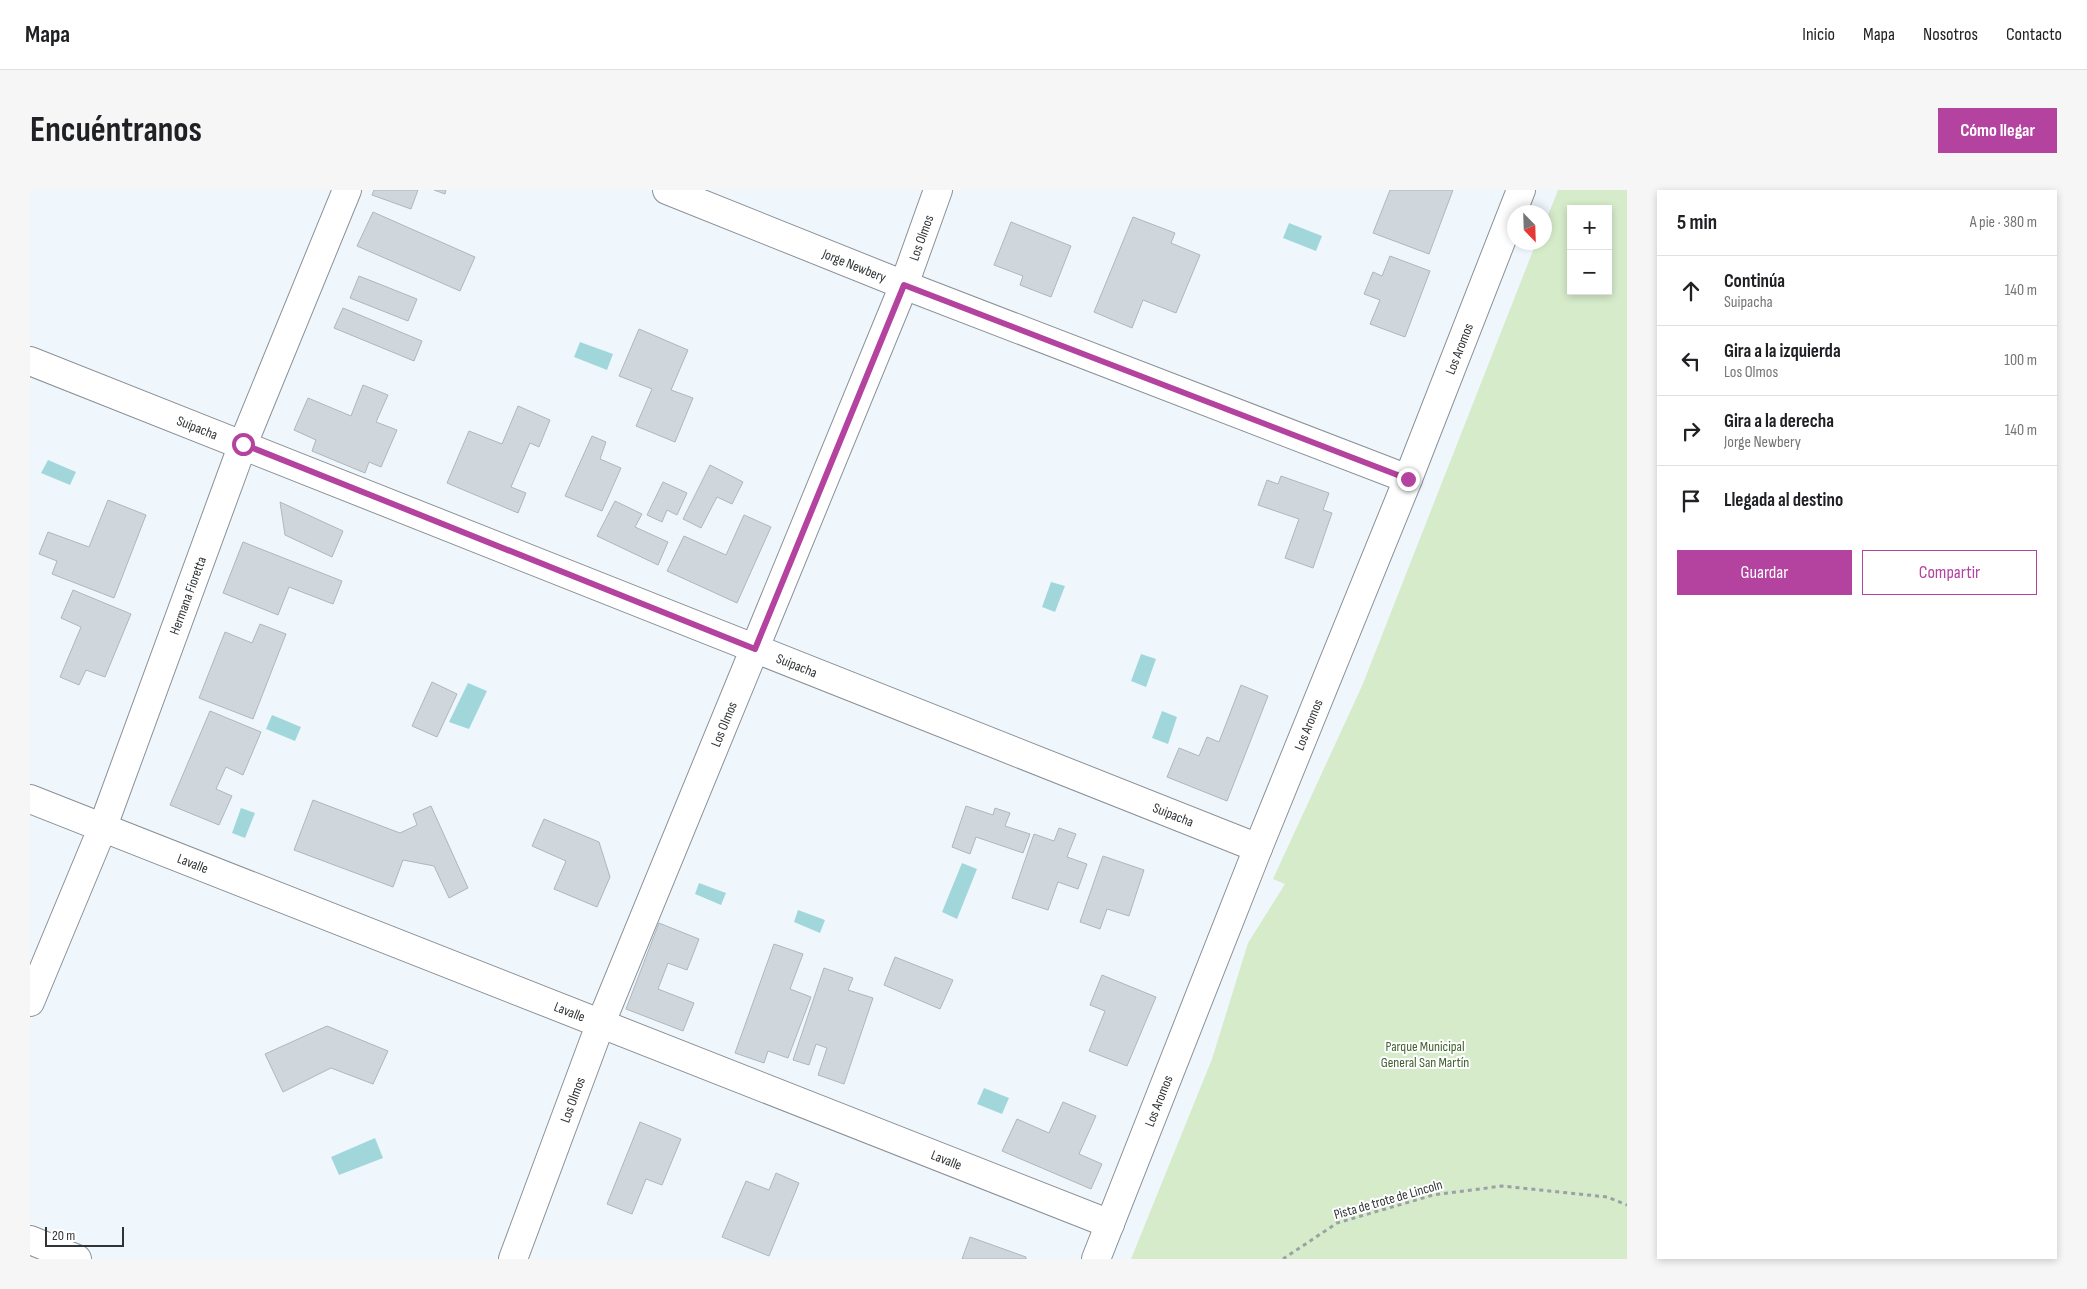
<!DOCTYPE html>
<html lang="es">
<meta charset="utf-8">
<style>
:root{--surface:#fff;--page:#f6f6f6;--text:#202124;--muted:#757577;--line:#e0e0e0;--accent:#b443a0}
body{margin:0;font-family:"Sofia Sans Condensed",sans-serif;background:var(--page);color:var(--text)}
.controls{position:absolute;right:15px;top:15px;display:grid;overflow:hidden;border-radius:0px;box-shadow:0 2px 8px #0003}
.controls button{width:45px;height:45px;display:grid;place-items:center;padding:0;border:0;border-bottom:1px solid var(--line);background:var(--surface);color:var(--text);font:25px sans-serif}
.compass{position:absolute;left:1477px;top:15px;width:45px;height:45px;border-radius:50%;background:var(--surface);box-shadow:0 2px 8px #0003;rotate:157deg}
.scale{position:absolute;left:15px;bottom:12px;width:79px;box-sizing:border-box;padding-left:5px;border:2px solid #313436;border-top:0;font-size:14px;line-height:18px;white-space:nowrap;color:#313436;-webkit-text-stroke:4px #fff;paint-order:stroke}
.stop{position:absolute;width:15px;height:15px;margin:-11px;border:4px solid #b443a0;border-radius:50%;background:#fff}
.stop.end{background:#b443a0;border-color:#fff;box-shadow:0 1px 5px #0008}
.list{margin:0;padding:0;list-style:none}
h2{display:flex;justify-content:space-between;align-items:center;height:65px;margin:0;padding:0 20px;font-size:21px}
h2 small{font-size:16px;font-weight:400;color:var(--muted)}
.list li{display:grid;grid-template-columns:32px 1fr auto;gap:15px;align-items:center;box-sizing:border-box;height:70px;padding:0 20px;border-top:1px solid var(--line)}
.list b{display:block;font-size:19px;white-space:nowrap}
.list p{margin:0;font-size:16px;white-space:nowrap;color:var(--muted)}
.list em{font-size:16px;font-style:normal;color:var(--muted)}
.actions{display:flex;gap:10px;padding:15px 20px}
.actions a{flex:1;padding:11px 0;border:1px solid var(--accent);border-radius:0px;text-align:center;font-size:18px;color:var(--accent)}
.actions .main{background:var(--accent);color:#fff}
.icon{flex:none;width:28px;height:28px;fill:none;stroke:currentColor;stroke-width:2;stroke-linecap:round;stroke-linejoin:round}
.map{position:relative;flex:none;width:1597px;height:1069px;overflow:hidden;border-radius:0px}
header{display:flex;align-items:center;gap:30px;box-sizing:border-box;height:70px;padding:0 25px;background:var(--surface);border-bottom:1px solid var(--line)}
header strong{font-size:24px}
nav{display:flex;gap:28px;margin-inline-start:auto;font-size:18px}
.intro{display:flex;align-items:center;justify-content:space-between;box-sizing:border-box;height:120px;padding:0 30px}
h1{margin:0;font-size:35px}
.button{padding:12px 22px;border-radius:0px;background:var(--accent);color:#fff;font-size:18px;font-weight:700}
main{display:flex;gap:30px;padding:0 30px}
aside{flex:1;background:var(--surface);border-radius:0px;box-shadow:0 2px 8px #0003}
.map>svg:first-child{display:block}
</style>
<header>
<strong>Mapa</strong>
<nav><a>Inicio</a><a>Mapa</a><a>Nosotros</a><a>Contacto</a></nav>
</header>
<div class="intro"><h1>Encuéntranos</h1><a class="button">Cómo llegar</a></div>
<main>
<div class="map">
<svg width="1597" height="1069" viewBox="0 0 1597 1069">
<rect width="100%" height="100%" fill="#eff7fd"/>
<path fill="#d5ebc9" fill-rule="evenodd" d="M1528,0h69v1069h-496l81,-200 36,-116 37,-59 -12,-5 89,-193 174,-443 8,-1 1,-19zM1541,19h37v82h-37z"/>
<g fill="#a1d7db">
<polygon points="1259,33 1292,46 1286,61 1253,48"/>
<polygon points="550,152 583,164 577,180 544,167"/>
<polygon points="18,270 46,282 40,295 11,283"/>
<polygon points="1021,392 1035,396 1025,422 1012,417"/>
<polygon points="1111,464 1126,469 1116,497 1101,491"/>
<polygon points="438,493 457,501 439,539 419,532"/>
<polygon points="1132,521 1147,527 1138,554 1122,548"/>
<polygon points="242,525 271,537 265,551 236,539"/>
<polygon points="211,618 225,623 215,648 202,643"/>
<polygon points="932,673 947,679 927,729 912,722"/>
<polygon points="669,693 696,703 691,715 665,704"/>
<polygon points="768,720 795,730 790,743 764,732"/>
<polygon points="954,898 979,908 972,924 947,914"/>
<polygon points="345,948 353,968 309,985 301,967"/>
</g>
<g fill="#cfd6dc" stroke="#b0b7bc">
<polygon points="344,0 388,0 381,19 342,5"/>
<polygon points="404,0 416,0 415,4"/>
<polygon points="1360,0 1423,0 1399,64 1343,43"/>
<polygon points="343,22 445,67 430,101 327,56"/>
<polygon points="1103,27 1145,43 1141,53 1170,65 1146,123 1113,110 1102,138 1064,122"/>
<polygon points="981,32 1041,56 1021,107 990,95 993,86 964,75"/>
<polygon points="1360,66 1400,81 1375,147 1340,134 1350,110 1334,104 1343,82 1352,86"/>
<polygon points="329,86 387,109 378,131 320,108"/>
<polygon points="313,118 392,151 384,171 304,138"/>
<polygon points="609,139 658,160 641,200 663,208 645,252 606,236 622,199 589,186"/>
<polygon points="333,195 358,205 346,232 367,240 351,277 339,272 335,283 282,261 286,250 264,240 278,208 321,226"/>
<polygon points="488,216 520,230 509,257 500,253 481,297 496,303 488,323 417,293 439,241 472,254"/>
<polygon points="562,246 576,252 570,269 591,278 572,321 535,306"/>
<polygon points="680,275 713,292 702,314 687,307 671,338 653,329"/>
<polygon points="1251,286 1299,303 1293,320 1302,323 1283,378 1255,368 1269,329 1228,315 1237,290 1248,294"/>
<polygon points="633,292 657,303 647,325 637,320 632,332 617,325"/>
<polygon points="78,310 116,325 84,408 22,384 27,371 9,364 18,342 59,357"/>
<polygon points="585,311 612,324 605,337 638,352 628,375 567,346"/>
<polygon points="250,312 313,341 302,367 255,345"/>
<polygon points="714,325 741,337 707,413 637,381 654,346 696,365"/>
<polygon points="213,352 312,391 303,414 259,397 248,425 193,403"/>
<polygon points="43,400 101,424 75,487 56,480 49,495 30,487 51,437 31,428"/>
<polygon points="230,434 256,444 223,529 169,508 195,442 222,453"/>
<polygon points="402,492 427,504 407,547 382,536"/>
<polygon points="1211,495 1238,506 1197,611 1137,587 1149,558 1169,566 1177,547 1189,552"/>
<polygon points="180,521 231,542 213,585 196,577 186,599 202,606 189,635 140,615"/>
<polygon points="283,610 370,643 387,635 383,624 401,616 438,698 419,708 404,676 373,670 363,697 264,660"/>
<polygon points="936,616 963,625 965,618 980,623 975,636 1000,644 993,663 946,647 940,664 922,657"/>
<polygon points="514,629 569,652 580,687 567,717 524,699 536,671 502,656"/>
<polygon points="1029,638 1046,644 1037,667 1057,674 1048,699 1028,692 1018,720 982,708 1004,644 1024,651"/>
<polygon points="1073,666 1114,680 1099,726 1077,719 1070,739 1050,732"/>
<polygon points="629,733 669,749 657,780 638,773 628,799 664,813 653,841 596,819"/>
<polygon points="744,754 773,764 760,799 781,807 758,868 738,861 734,873 705,863"/>
<polygon points="865,767 923,790 910,819 854,795"/>
<polygon points="794,778 823,788 818,800 843,808 814,894 788,885 797,858 786,854 779,875 763,870"/>
<polygon points="1072,785 1126,807 1097,876 1059,861 1075,821 1060,815"/>
<polygon points="297,836 358,861 343,894 301,878 253,902 235,864"/>
<polygon points="1033,912 1066,926 1049,964 1072,974 1061,999 972,961 987,929 1019,943"/>
<polygon points="610,932 651,949 632,995 616,989 602,1024 577,1014"/>
<polygon points="746,983 769,993 739,1066 692,1047 716,991 739,1000"/>
<polygon points="940,1047 996,1067 996,1069 932,1069"/>
</g>
<g fill="none" stroke-linecap="round" stroke-linejoin="round">
<g stroke="#8b9197" stroke-width="30">
<g id="minor">
<path id="s1" d="M637,0l237,95 504,194"/>
<path id="s2" d="M0,171l1228,487"/>
<path id="s3" d="M0,609l1080,425"/>
<path id="s4" d="M0,812l72,-173 141,-385 104,-254"/>
<polyline points="0,1050 47,1069"/>
<path id="s5" d="M483,1069l87,-234 304,-740 34,-95"/>
</g>
</g>
<g stroke="#8b9197" stroke-width="30">
<g id="tertiary">
<path id="s6" d="M1066,1069l162,-411 150,-369 113,-289"/>
</g>
</g>
<polyline stroke="#9ba1a5" stroke-width="3" stroke-dasharray="4 4" stroke-linecap="butt" points="1253,1069 1307,1033 1403,1005 1472,996 1577,1007 1597,1015"/>
<use href="#minor" stroke="#fff" stroke-width="28"/>
<use href="#tertiary" stroke="#fff" stroke-width="28"/>
</g>
<g fill="none" stroke-linecap="round" stroke-linejoin="round">
<polyline stroke="#b443a0" stroke-width="6" points="213,254 725,459 874,95 1378,289"/>
</g>
<g text-anchor="middle" stroke-width="4" stroke-linejoin="round" paint-order="stroke">
<g font-size="14" fill="#313436" stroke="#fff">
<text dy="5" stroke="none"><textPath href="#s5" startOffset="1100">Los Olmos</textPath></text>
<text dy="5" stroke="none"><textPath href="#s1" startOffset="202">Jorge Newbery</textPath></text>
<text dy="5" stroke="none"><textPath href="#s6" startOffset="980">Los Aromos</textPath></text>
<text dy="5" stroke="none"><textPath href="#s2" startOffset="180">Suipacha</textPath></text>
<text dy="5" stroke="none"><textPath href="#s4" startOffset="436">Hermana Fioretta</textPath></text>
<text dy="5" stroke="none"><textPath href="#s2" startOffset="825">Suipacha</textPath></text>
<text dy="5" stroke="none"><textPath href="#s5" startOffset="575">Los Olmos</textPath></text>
<text dy="5" stroke="none"><textPath href="#s6" startOffset="575">Los Aromos</textPath></text>
<text dy="5" stroke="none"><textPath href="#s2" startOffset="1230">Suipacha</textPath></text>
<text dy="5" stroke="none"><textPath href="#s3" startOffset="175">Lavalle</textPath></text>
<text dy="5" stroke="none"><textPath href="#s3" startOffset="580">Lavalle</textPath></text>
<text dy="5" stroke="none"><textPath href="#s5" startOffset="170">Los Olmos</textPath></text>
<text dy="5" stroke="none"><textPath href="#s6" startOffset="170">Los Aromos</textPath></text>
<text dy="5" stroke="none"><textPath href="#s3" startOffset="985">Lavalle</textPath></text>
<text transform="translate(1358 1009) rotate(-16)" y="5">Pista de trote de Lincoln</text>
</g>
<g font-size="14" fill="#42612e" stroke="#fff">
<text x="1395" y="861">Parque Municipal<tspan x="1395" dy="16">General San Martín</tspan></text>
</g>
</g>
</svg>
<div class="controls">
<button>+</button>
<button>−</button>
</div>
<svg class="compass" viewBox="-18 -18 36 36"><path d="M0-13l5 13h-10z" fill="#e53935"/><path d="M0 13l5-13h-10z" fill="#757577"/></svg>
<div class="scale">20 m</div>
<div class="stop" style="left:213px;top:254px"></div>
<div class="stop end" style="left:1378px;top:289px"></div>
</div>
<aside>
<h2>5 min<small>A pie · 380 m</small></h2>
<ul class="list">
<li><svg class="icon" aria-label="ahead" viewBox="0 0 24 24"><path d="M12 20V5M6 11l6-6 6 6"/></svg><div><b>Continúa</b><p>Suipacha</p></div><em>140 m</em></li>
<li><svg class="icon" aria-label="left" viewBox="0 0 24 24"><path d="M17 20v-9H6M10 6l-5 5 5 5"/></svg><div><b>Gira a la izquierda</b><p>Los Olmos</p></div><em>100 m</em></li>
<li><svg class="icon" aria-label="right" viewBox="0 0 24 24"><path d="M7 20v-9h11M14 6l5 5-5 5"/></svg><div><b>Gira a la derecha</b><p>Jorge Newbery</p></div><em>140 m</em></li>
<li><svg class="icon" aria-label="arrive" viewBox="0 0 24 24"><path d="M6 21V4h12l-3 4 3 4H6"/></svg><div><b>Llegada al destino</b></div></li>
</ul>
<div class="actions"><a class="main">Guardar</a><a>Compartir</a></div>
</aside>
</main>
